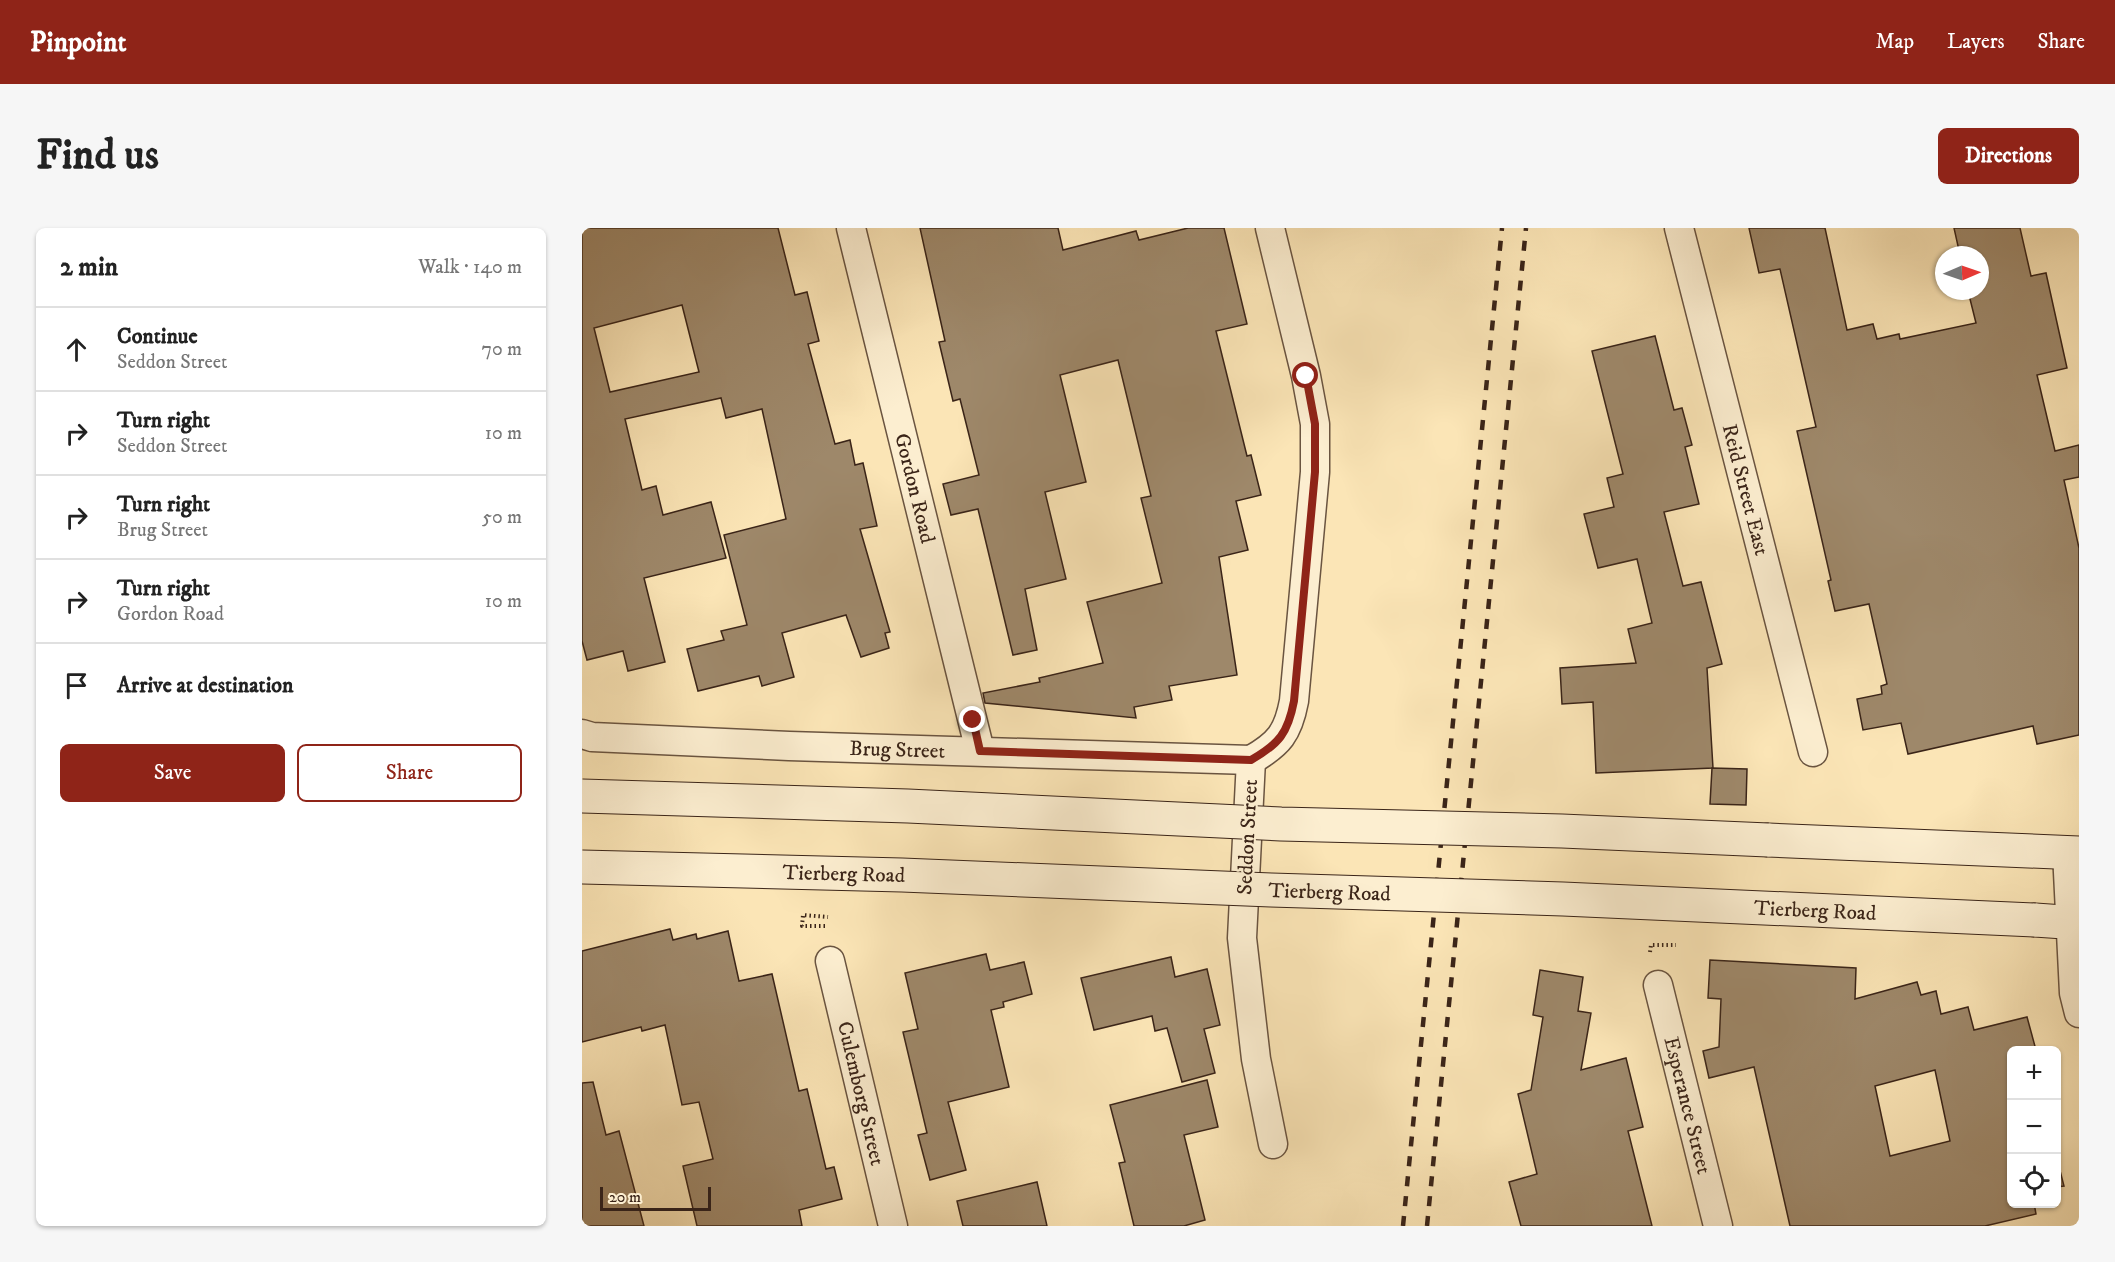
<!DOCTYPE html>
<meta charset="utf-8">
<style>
:root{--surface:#fff;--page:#f6f6f6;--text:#222;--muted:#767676;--line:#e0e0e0;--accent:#8f2418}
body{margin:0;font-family:"IM FELL DW Pica",serif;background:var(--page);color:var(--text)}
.controls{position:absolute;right:18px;bottom:18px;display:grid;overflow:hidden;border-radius:9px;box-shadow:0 2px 4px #0004}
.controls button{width:54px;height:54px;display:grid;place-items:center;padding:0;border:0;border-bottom:2px solid var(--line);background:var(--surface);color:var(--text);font:30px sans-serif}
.compass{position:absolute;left:1353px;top:18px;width:54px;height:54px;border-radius:50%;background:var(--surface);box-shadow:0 2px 4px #0004;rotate:88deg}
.scale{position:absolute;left:18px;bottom:15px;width:111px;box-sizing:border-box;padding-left:6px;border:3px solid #3a2418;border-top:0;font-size:16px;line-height:21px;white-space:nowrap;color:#3a2418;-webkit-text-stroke:4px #fceed0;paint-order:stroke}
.stop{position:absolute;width:18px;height:18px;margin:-14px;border:4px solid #8f2418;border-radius:50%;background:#fff}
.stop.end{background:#8f2418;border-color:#fff;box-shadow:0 2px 6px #0008}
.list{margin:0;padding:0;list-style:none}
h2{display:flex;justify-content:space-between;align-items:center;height:78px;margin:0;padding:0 24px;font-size:26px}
h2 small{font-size:20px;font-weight:400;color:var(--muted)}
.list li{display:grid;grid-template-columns:39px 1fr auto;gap:18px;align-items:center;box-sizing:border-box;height:84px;padding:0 24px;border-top:2px solid var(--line)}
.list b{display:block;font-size:22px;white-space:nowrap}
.list p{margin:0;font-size:20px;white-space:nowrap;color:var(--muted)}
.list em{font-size:20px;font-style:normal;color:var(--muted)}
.actions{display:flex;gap:12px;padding:18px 24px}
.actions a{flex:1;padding:14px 0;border:2px solid var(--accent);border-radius:9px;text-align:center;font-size:21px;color:var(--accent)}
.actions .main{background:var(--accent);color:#fff}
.icon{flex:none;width:33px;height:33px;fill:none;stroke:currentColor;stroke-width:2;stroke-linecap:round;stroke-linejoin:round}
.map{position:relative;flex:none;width:1497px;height:998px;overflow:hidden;border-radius:9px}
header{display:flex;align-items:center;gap:36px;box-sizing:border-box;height:84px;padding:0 30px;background:var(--accent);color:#fff}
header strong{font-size:28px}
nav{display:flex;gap:33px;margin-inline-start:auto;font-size:21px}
.intro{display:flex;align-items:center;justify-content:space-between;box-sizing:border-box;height:144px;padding:0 36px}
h1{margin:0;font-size:42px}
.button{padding:15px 27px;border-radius:9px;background:var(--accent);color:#fff;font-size:21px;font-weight:700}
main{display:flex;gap:36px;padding:0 36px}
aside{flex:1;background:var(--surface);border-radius:9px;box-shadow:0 2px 4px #0004}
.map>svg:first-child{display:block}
</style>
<header>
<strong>Pinpoint</strong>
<nav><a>Map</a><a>Layers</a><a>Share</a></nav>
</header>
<div class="intro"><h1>Find us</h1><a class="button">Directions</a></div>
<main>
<aside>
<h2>2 min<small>Walk · 140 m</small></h2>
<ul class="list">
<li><svg class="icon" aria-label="ahead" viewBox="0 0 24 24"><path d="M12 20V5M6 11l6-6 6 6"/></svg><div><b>Continue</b><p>Seddon Street</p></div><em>70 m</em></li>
<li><svg class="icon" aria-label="right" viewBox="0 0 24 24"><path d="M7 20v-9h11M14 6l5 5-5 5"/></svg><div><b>Turn right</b><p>Seddon Street</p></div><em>10 m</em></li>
<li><svg class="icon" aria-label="right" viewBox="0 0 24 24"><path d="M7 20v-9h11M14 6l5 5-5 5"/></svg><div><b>Turn right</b><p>Brug Street</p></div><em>50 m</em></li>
<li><svg class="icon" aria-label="right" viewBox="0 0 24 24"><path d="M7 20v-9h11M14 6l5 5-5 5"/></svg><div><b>Turn right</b><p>Gordon Road</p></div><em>10 m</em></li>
<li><svg class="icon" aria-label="arrive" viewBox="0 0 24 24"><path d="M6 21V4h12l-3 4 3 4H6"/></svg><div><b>Arrive at destination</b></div></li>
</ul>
<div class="actions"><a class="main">Save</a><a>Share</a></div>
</aside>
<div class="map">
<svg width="1497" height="998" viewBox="0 0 1497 998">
<rect width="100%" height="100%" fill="#fbe5b6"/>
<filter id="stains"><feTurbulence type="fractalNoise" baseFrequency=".00333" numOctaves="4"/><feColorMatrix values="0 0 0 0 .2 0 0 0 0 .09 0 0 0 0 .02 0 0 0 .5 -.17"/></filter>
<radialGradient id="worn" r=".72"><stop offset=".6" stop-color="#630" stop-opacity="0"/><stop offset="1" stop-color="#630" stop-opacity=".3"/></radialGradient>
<g fill="#9e886a" stroke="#3a2418" stroke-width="1.5" fill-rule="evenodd">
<path d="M0,0h196l17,67 12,-3 12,49 -11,3 27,100 15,-4 5,25 8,-2 14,63 -17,3 30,103 -5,1 4,15 -28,9 -15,-42 -64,18 12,44 -32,9 -3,-10 -61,15 -11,-42 37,-9 -3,-9 26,-6 -23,-90 62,-16 -24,-110 -36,9 -5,-20 -96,21 17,71 14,-4 7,29 48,-13 15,56 -82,20 21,84 -37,9 -5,-20 -36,9 -5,-19zM100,77l17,67 -89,20 -16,-64z"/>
<polygon points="338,0 476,0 481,22 554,3 557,12 606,0 642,0 665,96 634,103 665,228 669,227 679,267 654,273 666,322 637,329 655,447 587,458 590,472 552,479 554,490 403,475 401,465 458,454 457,450 521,435 505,374 580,355 559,270 569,268 536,132 478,147 504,254 463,264 484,351 443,361 455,422 431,427 396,281 369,287 361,256 397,247 378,171 371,173 357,114 363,113"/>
<polygon points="1167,0 1243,0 1265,102 1291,96 1295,111 1317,106 1318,111 1394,95 1386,63 1398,63 1398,27 1378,27 1372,0 1438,0 1449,48 1464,45 1485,140 1455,147 1473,223 1497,217 1497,249 1482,252 1497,320 1497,507 1455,516 1451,498 1326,526 1319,495 1281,502 1275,471 1300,466 1299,458 1305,456 1287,376 1253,383 1246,353 1249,352 1215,203 1234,199 1198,41 1177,45"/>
<polygon points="1073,108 1092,182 1100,180 1110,217 1103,219 1117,276 1082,284 1101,358 1119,354 1140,436 1125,440 1131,540 1014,545 1011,474 980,476 978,440 1054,435 1046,401 1070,395 1055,331 1016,340 1002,286 1032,279 1025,250 1041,246 1010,123"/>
<polygon points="1130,540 1165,541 1164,577 1128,576"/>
<polygon points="88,701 91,712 114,706 115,711 146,703 157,753 190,746 217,863 225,861 244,941 252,939 260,971 217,982 220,998 115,998 101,938 131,931 117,874 100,877 83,797 60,803 59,799 0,814 0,723"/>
<polygon points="404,726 408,742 442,734 450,766 421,774 422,779 409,782 427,859 366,874 384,942 348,952 336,907 345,905 321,804 336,801 323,745"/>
<polygon points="589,729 593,749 625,741 638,797 622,801 633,845 600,854 585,800 573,803 570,788 512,802 499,750"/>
<path d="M1128,732l146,8 -1,31 62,-17 4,13 15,-4 5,23 27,-7 6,23 53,-13 9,33h-24v153h22l2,11 -51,12h-195l-36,-159 -45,11 -6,-27 16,-4 2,-48 -13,-1zM1353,842l15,71 -60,15 -15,-70z"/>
<polygon points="958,742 1001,749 996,783 1009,785 999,842 1044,830 1061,899 1046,903 1070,998 939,998 927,954 955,946 936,866 949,862 961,789 951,787"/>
<polygon points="625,852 636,899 602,907 623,992 602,998 552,998 537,935 543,934 528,877"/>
<polygon points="11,854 24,907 37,903 62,998 0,998 0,855"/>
<polygon points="1474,927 1482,958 1474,959"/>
<polygon points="455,954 465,998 381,998 375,973"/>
</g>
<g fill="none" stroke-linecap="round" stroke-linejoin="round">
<g stroke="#6a5440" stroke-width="31">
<g id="minor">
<path id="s1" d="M269,0l129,523"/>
<path id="s2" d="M1097,0l134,524"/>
<path id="s3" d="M0,506l10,3 197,9 462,14"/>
<path d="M669,532c28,-16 37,-27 43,-59l21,-229v-48l-9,-48 -36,-148"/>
<polyline points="669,532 660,710 674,831 691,916"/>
<polyline points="1485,624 1492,765 1497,785"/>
<path id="s4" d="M248,733l63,265"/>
<path id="s5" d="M1076,757l60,241"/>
</g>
</g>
<g stroke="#3a2418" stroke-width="35">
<g id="secondary">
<polyline points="1186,612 1497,625"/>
<polyline points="1453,692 1497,695"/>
</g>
</g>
<g stroke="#3a2418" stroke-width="4" stroke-dasharray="1.5 3" stroke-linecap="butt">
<polyline points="243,698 220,698 221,687 246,689"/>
<polyline points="1068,724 1069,717 1094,717"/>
</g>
<use href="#minor" stroke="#fceed0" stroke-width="28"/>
<use href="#secondary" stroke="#fceed0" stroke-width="33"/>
<g stroke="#3a2418" stroke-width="4.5" stroke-dasharray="10 10" stroke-linecap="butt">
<polyline points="821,998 920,0"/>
<polyline points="845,998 944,0"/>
</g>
<g stroke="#3a2418" stroke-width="35" stroke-linecap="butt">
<g id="secondary-bridge">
<polyline points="0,568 326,578 699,596 980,603 1186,612"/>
<path id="s6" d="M0,639l320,8 369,15 292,9 472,21"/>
</g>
</g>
<use href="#secondary-bridge" stroke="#fceed0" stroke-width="33"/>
</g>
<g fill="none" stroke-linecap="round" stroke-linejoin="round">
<path stroke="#8f2418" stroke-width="8" d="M391,492l7,31 271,9c28,-16 37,-27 43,-59l21,-229v-48l-9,-48"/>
</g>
<g text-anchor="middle" stroke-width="4.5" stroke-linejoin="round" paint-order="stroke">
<g font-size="21" fill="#3a2418" stroke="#fceed0">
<text dy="7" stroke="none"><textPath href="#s1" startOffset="268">Gordon Road</textPath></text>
<text dy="7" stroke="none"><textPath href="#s2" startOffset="270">Reid Street East</textPath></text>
<text dy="7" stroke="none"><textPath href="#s3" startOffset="316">Brug Street</textPath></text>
<text transform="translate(665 609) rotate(-87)" y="7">Seddon Street</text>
<text dy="7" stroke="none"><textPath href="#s6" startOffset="262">Tierberg Road</textPath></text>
<text dy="7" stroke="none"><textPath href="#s6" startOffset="748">Tierberg Road</textPath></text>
<text dy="7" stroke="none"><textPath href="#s6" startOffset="1234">Tierberg Road</textPath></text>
<text dy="7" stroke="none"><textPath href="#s4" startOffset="136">Culemborg Street</textPath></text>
<text dy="7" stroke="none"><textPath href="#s5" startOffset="124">Esperance Street</textPath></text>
</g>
</g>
<rect width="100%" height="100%" filter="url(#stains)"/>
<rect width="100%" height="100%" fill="url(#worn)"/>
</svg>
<div class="controls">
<button>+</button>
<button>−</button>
<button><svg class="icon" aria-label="locate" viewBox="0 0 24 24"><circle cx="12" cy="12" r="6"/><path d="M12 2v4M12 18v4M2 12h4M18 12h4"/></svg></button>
</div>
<svg class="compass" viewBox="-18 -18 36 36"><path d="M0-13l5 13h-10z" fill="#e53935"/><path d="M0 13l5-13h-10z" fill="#767676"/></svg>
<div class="scale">20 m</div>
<div class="stop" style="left:724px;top:148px"></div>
<div class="stop end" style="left:391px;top:492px"></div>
</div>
</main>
